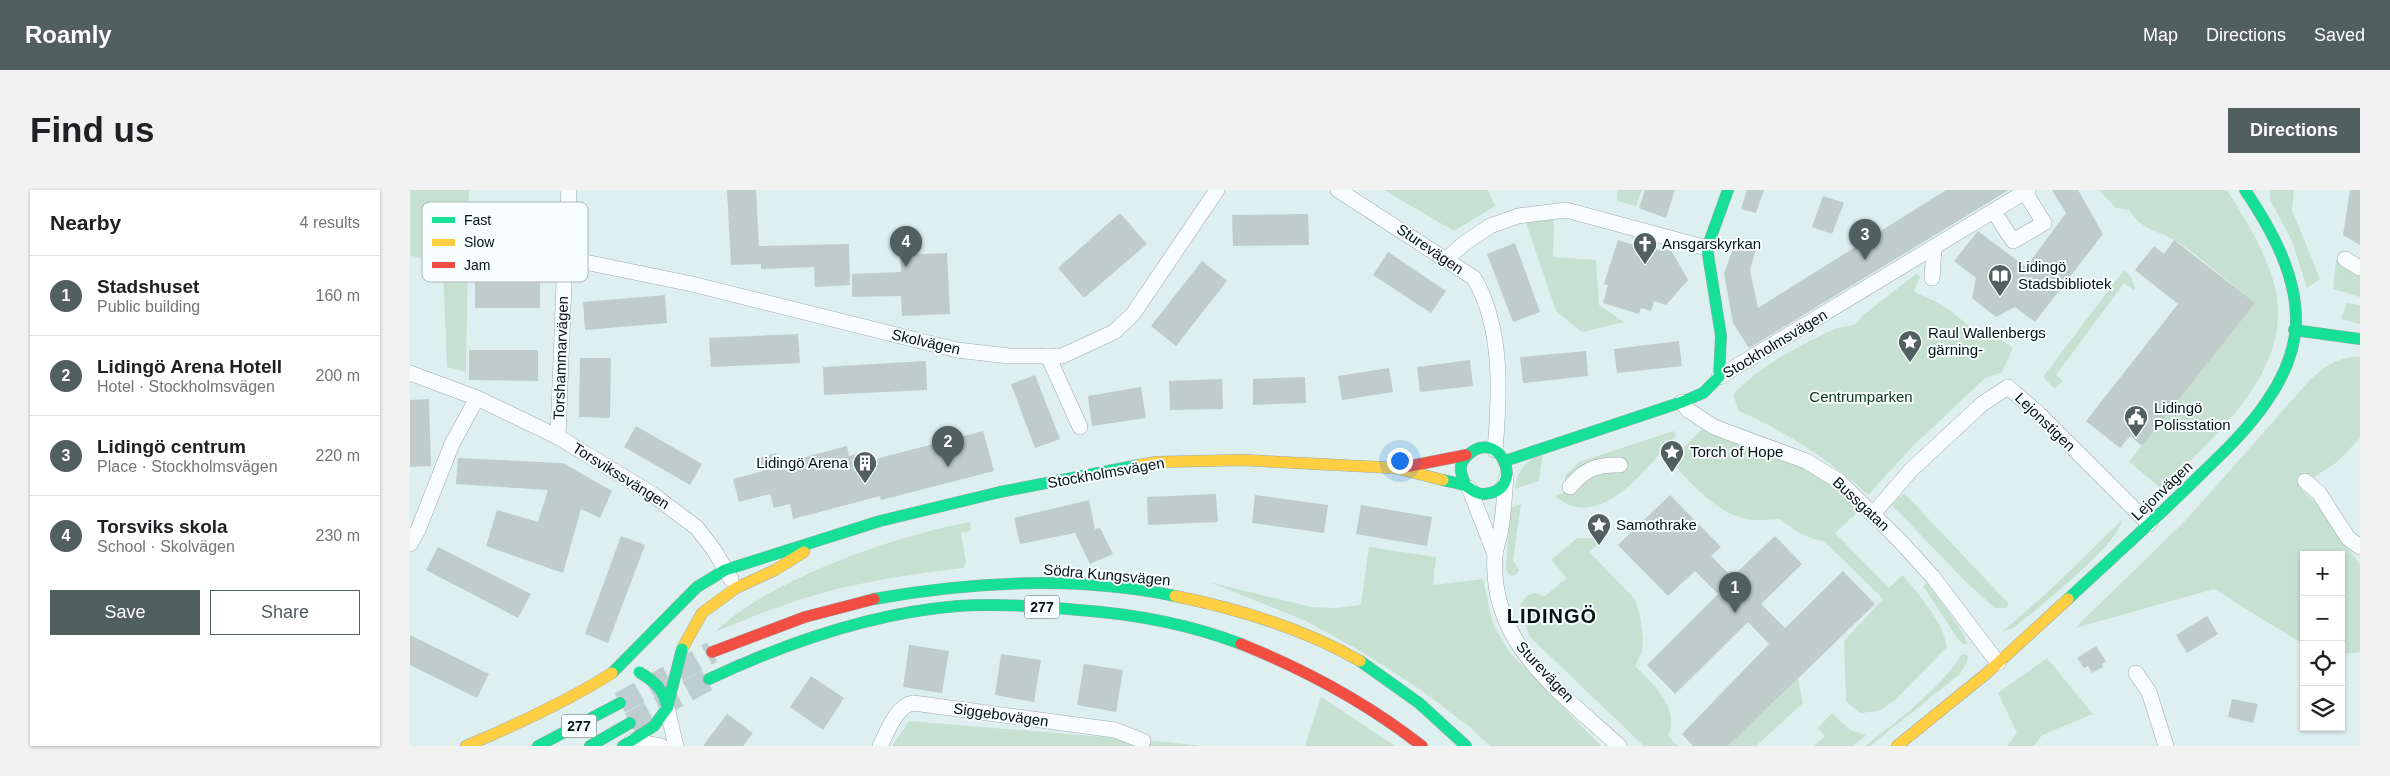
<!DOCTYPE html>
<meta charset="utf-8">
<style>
:root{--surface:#fff;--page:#f2f2f2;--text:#202124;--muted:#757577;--line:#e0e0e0;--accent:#525f5f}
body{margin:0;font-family:Arial,sans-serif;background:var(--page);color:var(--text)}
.controls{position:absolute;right:15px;bottom:15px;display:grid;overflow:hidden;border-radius:0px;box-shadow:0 1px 4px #0004}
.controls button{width:45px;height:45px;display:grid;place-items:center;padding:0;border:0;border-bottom:1px solid var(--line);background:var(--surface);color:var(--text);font:25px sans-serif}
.you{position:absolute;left:989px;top:270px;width:18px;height:18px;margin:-12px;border:4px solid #fff;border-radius:50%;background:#1a73e8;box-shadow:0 0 0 8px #1a73e833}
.badge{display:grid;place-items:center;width:32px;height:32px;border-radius:50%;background:var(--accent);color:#fff;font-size:16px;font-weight:700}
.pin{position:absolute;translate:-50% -41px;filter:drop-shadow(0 1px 2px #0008)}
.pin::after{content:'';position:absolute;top:26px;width:18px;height:15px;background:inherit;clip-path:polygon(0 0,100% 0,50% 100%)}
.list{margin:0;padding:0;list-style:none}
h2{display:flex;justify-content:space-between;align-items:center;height:65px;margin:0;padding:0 20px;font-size:21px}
h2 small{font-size:16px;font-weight:400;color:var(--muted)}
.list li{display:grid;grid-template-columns:32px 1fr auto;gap:15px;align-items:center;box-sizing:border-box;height:80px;padding:0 20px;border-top:1px solid var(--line)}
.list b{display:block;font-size:19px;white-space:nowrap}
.list p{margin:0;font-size:16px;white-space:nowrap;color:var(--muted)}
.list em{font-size:16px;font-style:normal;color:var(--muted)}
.actions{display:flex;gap:10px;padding:15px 20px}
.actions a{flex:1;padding:11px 0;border:1px solid var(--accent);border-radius:0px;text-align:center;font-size:18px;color:var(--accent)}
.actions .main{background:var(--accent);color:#fff}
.icon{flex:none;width:28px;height:28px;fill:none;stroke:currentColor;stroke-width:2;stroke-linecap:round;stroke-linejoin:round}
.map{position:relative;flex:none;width:1950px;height:556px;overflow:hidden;border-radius:0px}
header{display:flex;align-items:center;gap:30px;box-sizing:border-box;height:70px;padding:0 25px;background:var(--accent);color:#fff}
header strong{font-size:24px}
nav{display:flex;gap:28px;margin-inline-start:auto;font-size:18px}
.intro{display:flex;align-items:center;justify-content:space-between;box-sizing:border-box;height:120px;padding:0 30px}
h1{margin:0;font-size:35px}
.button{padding:12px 22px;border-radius:0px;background:var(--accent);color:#fff;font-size:18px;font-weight:700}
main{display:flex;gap:30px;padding:0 30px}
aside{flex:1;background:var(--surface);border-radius:0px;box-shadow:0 1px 4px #0004}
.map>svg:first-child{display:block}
</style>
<header>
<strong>Roamly</strong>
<nav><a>Map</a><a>Directions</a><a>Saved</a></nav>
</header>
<div class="intro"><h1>Find us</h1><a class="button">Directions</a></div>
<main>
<aside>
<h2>Nearby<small>4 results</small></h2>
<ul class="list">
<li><span class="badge">1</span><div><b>Stadshuset</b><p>Public building</p></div><em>160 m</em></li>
<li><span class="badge">2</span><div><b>Lidingö Arena Hotell</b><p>Hotel · Stockholmsvägen</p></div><em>200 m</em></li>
<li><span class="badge">3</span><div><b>Lidingö centrum</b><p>Place · Stockholmsvägen</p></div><em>220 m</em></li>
<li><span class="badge">4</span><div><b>Torsviks skola</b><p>School · Skolvägen</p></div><em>230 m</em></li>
</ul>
<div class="actions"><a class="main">Save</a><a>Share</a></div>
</aside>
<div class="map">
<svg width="1950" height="556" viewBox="0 0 1950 556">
<rect width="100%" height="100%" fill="#deefef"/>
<g fill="#c6e1d2">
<polygon points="0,0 59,0 56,182 37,177 33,77 0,65"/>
<polygon points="974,0 1078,0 1085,16 1044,41"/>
<polygon points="1207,0 1232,0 1226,16 1207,11"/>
<path d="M1689,0h128c16,26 33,52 43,81 35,91 -52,161 -108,218l-33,-27 125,-159c-25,-21 -51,-44 -78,-62 -21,-13 -31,-8 -47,-31l-13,-2z"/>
<polygon points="1859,0 1884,0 1882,20 1910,89 1897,98 1882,51 1860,10"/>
<polygon points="1144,27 1143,67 1186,70 1189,115 1214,132 1172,142 1146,121 1115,30"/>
<polygon points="1926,70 1950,84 1950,107 1923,99"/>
<polygon points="1714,80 1721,87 1725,98 1724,100 1714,93 1646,185 1653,191 1645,199 1633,187"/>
<path d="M1506,84l4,2 -6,16c12,5 22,9 32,16 15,9 28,27 46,28l1,-2 20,14 -11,24 -18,7 -71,67 -45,49c-38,-35 -81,-63 -129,-84l-6,-16c27,-30 68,-50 104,-67 7,-2 13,-1 19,-4l6,-8z"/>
<polygon points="1937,113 1950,115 1950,134 1931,129"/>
<path d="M1950,167v81l-23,24 -38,25 19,18 42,60v87l-19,2v-99h-37v90l-90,-56 -139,39 111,-108 123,-139c15,-14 29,-25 51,-24z"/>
<path d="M1292,239c40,18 85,27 122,51 13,9 24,20 35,31l-24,22 54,55 14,-13c17,22 39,44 44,72l-52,53 -16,11 -19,2 -14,-12 -2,-60 39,-42 -59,-58c-18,-2 -29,-11 -44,-22 -8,0 -18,2 -27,1 -36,-4 -60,-36 -83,-59z"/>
<path d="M1264,241l2,5c-29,30 -76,99 -121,60l9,-4 1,-16 14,-14z"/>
<path d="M1133,262l-4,29 -24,8c1,-19 12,-28 28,-37z"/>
<polygon points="1494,303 1599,414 1596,418 1585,418 1555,391 1482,315"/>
<polygon points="1111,314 1103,370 1109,380 1106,385 1101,386 1096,380 1100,318"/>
<path d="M1712,330c-4,25 -85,89 -107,107l-13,5 47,-41z"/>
<path d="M560,332l1,9 -10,2 5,29 -2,6c-62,7 -126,17 -185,39 -22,7 -43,17 -64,25 55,-53 179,-96 255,-110z"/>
<path d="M1167,348h23v4l-11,10 46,47 5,17 3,23 -1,13 -7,14c17,17 46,42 33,70l10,10h-34l-114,-109 -10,-26 1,-8 7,-8 7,-2 10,3 22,-18 -16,-18z"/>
<polygon points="959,357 1026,367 1023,395 1073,389 1083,434 1100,463 1191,556 1080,556 1061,538 1011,500 954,463 896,431 799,392 901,417 926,418 951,415"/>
<polygon points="1517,393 1552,441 1558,455 1553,454 1548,449 1513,396"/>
<path d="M1552,464l6,1 -1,7 -7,12 -90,72h-5c31,-24 77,-59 97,-92z"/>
<polygon points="1637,468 1683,524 1632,545 1624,556 1597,556 1607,543 1588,503"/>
<polygon points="1388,489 1393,513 1346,556 1318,556"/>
<polygon points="911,507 985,556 895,556"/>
<polygon points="1422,523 1440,540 1456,545 1443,556 1404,556 1415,546 1408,538"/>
<polygon points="499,531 756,552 793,556 482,556"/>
</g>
<g fill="#bfccca">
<polygon points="317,0 346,0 349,56 439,54 440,95 405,97 404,77 351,79 351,74 321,75"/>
<polygon points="1235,0 1265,0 1256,28 1229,18"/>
<polygon points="1337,0 1354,0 1346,23 1331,19"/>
<polygon points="1536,0 1599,0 1339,158 1323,133 1314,83 1325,54 1346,60 1340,80 1348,118"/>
<polygon points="1642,0 1668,0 1693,44 1625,132 1605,117 1586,127 1562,108 1566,88 1544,71 1568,41 1616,77 1656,23"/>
<polygon points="1940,0 1950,0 1950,55 1933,45"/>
<polygon points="1413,6 1434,13 1422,44 1402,37"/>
<polygon points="710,23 737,54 674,108 648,78"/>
<polygon points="898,24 899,55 823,56 822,25"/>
<polygon points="1208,50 1236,59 1261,60 1278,90 1256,115 1244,111 1241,121 1231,118 1229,124 1193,113 1198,95 1194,94"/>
<polygon points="1764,50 1845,113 1732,256 1720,246 1710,258 1676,231 1768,114 1725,80 1744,56 1754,64"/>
<polygon points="1105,53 1130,122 1103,132 1077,64"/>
<polygon points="978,62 1036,101 1021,123 963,85"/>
<polygon points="537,63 540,124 492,126 491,106 442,107 442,84 491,82 490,65"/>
<polygon points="792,71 817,91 766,156 741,136"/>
<rect x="65" y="92" width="65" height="26"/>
<polygon points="255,105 257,133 175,140 173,112"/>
<polygon points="388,144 390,173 301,177 299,148"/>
<polygon points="1269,151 1272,176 1207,183 1204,159"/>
<polygon points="59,160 128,160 128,191 59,190"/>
<polygon points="1176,161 1178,186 1113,193 1110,167"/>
<polygon points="170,168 201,168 200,228 169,227"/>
<polygon points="1060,170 1063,196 1010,202 1007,177"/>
<polygon points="516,171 517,200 414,205 413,177"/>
<polygon points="979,178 983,202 932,210 928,186"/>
<polygon points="625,185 650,249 625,258 601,194"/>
<polygon points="895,187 896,213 843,215 843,189"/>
<polygon points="812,189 813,219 760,220 759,191"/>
<polygon points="731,197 736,228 682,236 678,206"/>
<polygon points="19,209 21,276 0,277 0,210"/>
<polygon points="226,236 292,274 280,295 214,257"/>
<polygon points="573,241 584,281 471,310 470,306 383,329 380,314 364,318 360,304 329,312 323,289 353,281 349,268 366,263 369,274 437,256 439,266 459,261 462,270"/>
<polygon points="48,268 153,273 202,301 190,328 171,319 153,383 76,356 87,320 128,332 138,300 46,294"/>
<polygon points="806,304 808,332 738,335 737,307"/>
<polygon points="845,305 918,315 914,343 842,333"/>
<polygon points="1260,305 1311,357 1301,366 1322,387 1365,346 1392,374 1351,414 1375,438 1433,381 1465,414 1318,556 1283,556 1272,544 1359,454 1338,432 1265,504 1237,475 1308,404 1285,381 1258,406 1208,355"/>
<polygon points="679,310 685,339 690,338 703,364 680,374 665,343 610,354 604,328"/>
<polygon points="951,315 1022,327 1017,356 946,344"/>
<polygon points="211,346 235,355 198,453 175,444"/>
<polygon points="28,357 121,404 108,428 16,380"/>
<polygon points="1797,426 1808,444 1777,463 1766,445"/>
<polygon points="0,445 79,484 67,508 0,475"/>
<polygon points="499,455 539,461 532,503 493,497"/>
<polygon points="1686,456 1696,471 1692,474 1693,477 1682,483 1678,476 1674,478 1667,468"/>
<polygon points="591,464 631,470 624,512 585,505"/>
<polygon points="674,474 713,480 706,522 667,515"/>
<polygon points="401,486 434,508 413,540 380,517"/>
<polygon points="1822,509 1848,514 1843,533 1818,527"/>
<polygon points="317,524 343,543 333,556 293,556"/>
</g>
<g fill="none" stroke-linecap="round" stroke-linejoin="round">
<g stroke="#becece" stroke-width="22" stroke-dasharray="22 11" stroke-linecap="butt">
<polyline points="210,513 302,462"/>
<polyline points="220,533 299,489"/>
</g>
<g stroke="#9daaaa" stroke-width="16">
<g id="street">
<path d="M928,0l136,88c29,50 26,115 21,172"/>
<polyline points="1584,22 1603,51 1634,33 1615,2"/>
<polyline points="155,68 282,94 547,160 599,166 652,166 704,142 723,124 807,0"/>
<polyline points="1037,69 1052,55 1080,36 1108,26 1156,20 1297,58"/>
<polyline points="1935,69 1950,78"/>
<polyline points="1522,88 1524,58"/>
<polyline points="638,166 670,237"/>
<polyline points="0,183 67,208 148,247 242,304 287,338 304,360 321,389"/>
<polyline points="1309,187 1618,0"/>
<polyline points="1272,212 1278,220 1304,237 1396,271 1429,291 1490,351 1522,386 1588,473"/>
<polyline points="148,247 155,68 159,0"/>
<path d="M1096,289c-2,16 -2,33 -5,49 -1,9 -5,18 -6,27 -6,90 65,136 124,191"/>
<polyline points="1895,291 1909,303 1938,348 1950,357"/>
<path d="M1160,297c15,-18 27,-23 50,-22"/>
<polyline points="1059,298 1085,364"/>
<polyline points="1463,324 1501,280 1572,214 1598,197 1629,224 1739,334"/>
<polyline points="0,354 8,340 42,254 67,208"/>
<polyline points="1726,483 1739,502 1756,556"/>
<polyline points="257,518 266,556"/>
<polyline points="222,551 251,556"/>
<path d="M470,556c8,-15 16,-40 33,-43l202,27 28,11"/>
</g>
</g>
<g stroke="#9daaaa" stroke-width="12">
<g id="fast">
<polyline points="1884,140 1950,149"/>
<polyline points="1095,271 1272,212 1293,203 1309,187 1311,146 1297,58 1318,0"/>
<path d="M1033,290c7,2 16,3 23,6 6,3 9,8 17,8 47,-2 15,-73 -18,-36 -8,9 -3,18 1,28"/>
<path d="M464,409c99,-18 202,-23 301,-3"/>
<path d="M1658,409c45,-42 90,-82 133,-125 24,-23 48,-46 66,-73 16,-23 28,-50 29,-78 1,-49 -25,-94 -51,-133"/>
<polyline points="950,471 1009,513 1056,556"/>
<polyline points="202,483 287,397 315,380 470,331 590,302 729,275"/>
<path d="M299,489c79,-37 162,-66 249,-73 40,-3 81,0 121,4 55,4 110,14 162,34"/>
<polyline points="128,556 210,513"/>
<polyline points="180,556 220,533"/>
<polyline points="213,556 244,536 257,518"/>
</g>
</g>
<g stroke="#9daaaa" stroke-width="12">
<g id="slow">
<polyline points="729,275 747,272 832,270 985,278 1033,290"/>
<path d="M765,406c64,13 128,32 185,65"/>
<polyline points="272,459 292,423 326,398 365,380 394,362"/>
<path d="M56,556c50,-21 100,-44 146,-73"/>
<polyline points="1487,556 1577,483 1658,409"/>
</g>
</g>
<g stroke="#9daaaa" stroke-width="12">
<g id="jam">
<polyline points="990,278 1056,265"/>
<path d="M831,454c65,26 126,59 181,102"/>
<polyline points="302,462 395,427 464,409"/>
</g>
</g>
<use href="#street" stroke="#fafdfd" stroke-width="15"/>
<use href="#fast" stroke="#16e098" stroke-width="11"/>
<use href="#slow" stroke="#ffcf43" stroke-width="11"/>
<use href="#jam" stroke="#f24e42" stroke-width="11"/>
<g stroke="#9daaaa" stroke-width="12" stroke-linecap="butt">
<g id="fast-bridge">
<path d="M229,482c15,9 26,18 28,36"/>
<polyline points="257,518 272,459"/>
</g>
</g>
<use href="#fast-bridge" stroke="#16e098" stroke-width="11"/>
</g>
<defs>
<g id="church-pin" transform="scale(1.25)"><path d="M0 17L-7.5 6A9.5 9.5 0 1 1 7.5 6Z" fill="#525f5f" stroke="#f7fefe"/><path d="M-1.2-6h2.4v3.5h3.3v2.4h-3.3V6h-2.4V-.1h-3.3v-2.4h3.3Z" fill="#fff"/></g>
<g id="library-pin" transform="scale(1.25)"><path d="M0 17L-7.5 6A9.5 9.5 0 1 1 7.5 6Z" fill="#525f5f" stroke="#f7fefe"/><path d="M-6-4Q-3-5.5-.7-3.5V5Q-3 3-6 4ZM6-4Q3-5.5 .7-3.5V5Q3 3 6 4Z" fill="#fff"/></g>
<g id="sight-pin" transform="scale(1.25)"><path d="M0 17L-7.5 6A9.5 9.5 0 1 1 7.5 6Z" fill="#525f5f" stroke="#f7fefe"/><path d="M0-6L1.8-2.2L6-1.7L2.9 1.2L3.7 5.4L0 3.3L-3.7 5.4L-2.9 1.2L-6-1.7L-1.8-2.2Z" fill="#fff"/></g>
<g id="civic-pin" transform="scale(1.25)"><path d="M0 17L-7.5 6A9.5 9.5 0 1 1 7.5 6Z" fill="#525f5f" stroke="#f7fefe"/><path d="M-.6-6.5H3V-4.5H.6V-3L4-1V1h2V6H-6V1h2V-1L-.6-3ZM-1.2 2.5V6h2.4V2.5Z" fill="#fff"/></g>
<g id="building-pin" transform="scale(1.25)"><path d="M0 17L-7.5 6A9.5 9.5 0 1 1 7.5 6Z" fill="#525f5f" stroke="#f7fefe"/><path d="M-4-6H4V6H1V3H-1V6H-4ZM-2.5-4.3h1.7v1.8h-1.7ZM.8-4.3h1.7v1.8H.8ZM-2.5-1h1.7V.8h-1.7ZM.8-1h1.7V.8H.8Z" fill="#fff"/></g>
</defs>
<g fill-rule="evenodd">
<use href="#church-pin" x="1235" y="54"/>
<use href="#library-pin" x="1590" y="86"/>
<use href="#sight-pin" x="1500" y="152"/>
<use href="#civic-pin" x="1726" y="227"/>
<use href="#sight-pin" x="1262" y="262"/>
<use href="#building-pin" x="455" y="273"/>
<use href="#sight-pin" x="1189" y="335"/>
</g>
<g text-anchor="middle" stroke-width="4" stroke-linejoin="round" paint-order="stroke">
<g fill="#f7fefe" stroke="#4e5858" stroke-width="1">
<rect x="614.5" y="405.5" width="35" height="23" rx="4"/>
<rect x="151.5" y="524.5" width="35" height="23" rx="4"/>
</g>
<g font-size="14" font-weight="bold" fill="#061111">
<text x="632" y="422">277</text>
<text x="169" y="541">277</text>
</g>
<g font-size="15" fill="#061111" stroke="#f7fefe" text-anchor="start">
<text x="1252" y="59">Ansgarskyrkan</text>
<text x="1608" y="82">Lidingö<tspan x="1608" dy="17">Stadsbibliotek</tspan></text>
<text x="1518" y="148">Raul Wallenbergs<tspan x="1518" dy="17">gärning-</tspan></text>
<text x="1744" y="223">Lidingö<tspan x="1744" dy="17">Polisstation</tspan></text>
<text x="1280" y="267">Torch of Hope</text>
<text x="438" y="278" text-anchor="end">Lidingö Arena</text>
<text x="1206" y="340">Samothrake</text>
</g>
<g font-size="15" fill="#061111" stroke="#f7fefe">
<text transform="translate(1020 59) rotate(34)" y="5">Sturevägen</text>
<text transform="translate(516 152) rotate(13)" y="5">Skolvägen</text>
<text transform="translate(1365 154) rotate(-31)" y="5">Stockholmsvägen</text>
<text transform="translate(151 168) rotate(-88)" y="5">Torshammarvägen</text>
<text transform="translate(1635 232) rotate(44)" y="5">Lejonstigen</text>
<text transform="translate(696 283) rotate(-10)" y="5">Stockholmsvägen</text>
<text transform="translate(211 286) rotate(32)" y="5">Torsvikssvängen</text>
<text transform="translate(1752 301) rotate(-44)" y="5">Lejonvägen</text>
<text transform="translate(1451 314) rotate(43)" y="5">Bussgatan</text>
<text transform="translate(697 385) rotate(5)" y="5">Södra Kungsvägen</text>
<text transform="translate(1135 482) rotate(47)" y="5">Sturevägen</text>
<text transform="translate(591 525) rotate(8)" y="5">Siggebovägen</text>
</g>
<g font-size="15" fill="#0a3318" stroke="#f7fefe">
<text x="1451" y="212">Centrumparken</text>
</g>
<g font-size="20" font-weight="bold" letter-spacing="1" fill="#061111" stroke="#f7fefe">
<text x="1142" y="433">LIDINGÖ</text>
</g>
</g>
<rect x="12" y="12" width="166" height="80" rx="8" fill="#f7fefe" stroke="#afb7b7" stroke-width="1"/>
<rect x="22" y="27" width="23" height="6" fill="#16e098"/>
<rect x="22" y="49" width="23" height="7" fill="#ffcf43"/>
<rect x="22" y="72" width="23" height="6" fill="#f24e42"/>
<g font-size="14" fill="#061111">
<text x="54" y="35">Fast</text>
<text x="54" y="57">Slow</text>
<text x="54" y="80">Jam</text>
</g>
</svg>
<div class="controls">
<button>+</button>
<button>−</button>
<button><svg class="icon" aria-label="locate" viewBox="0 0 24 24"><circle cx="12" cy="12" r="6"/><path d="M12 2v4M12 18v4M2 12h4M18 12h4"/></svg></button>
<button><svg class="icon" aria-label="layers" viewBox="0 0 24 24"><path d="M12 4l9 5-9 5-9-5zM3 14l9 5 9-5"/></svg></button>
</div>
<div class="you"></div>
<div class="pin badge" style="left:1325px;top:423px">1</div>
<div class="pin badge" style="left:538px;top:277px">2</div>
<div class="pin badge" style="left:1455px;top:70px">3</div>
<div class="pin badge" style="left:496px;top:77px">4</div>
</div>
</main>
